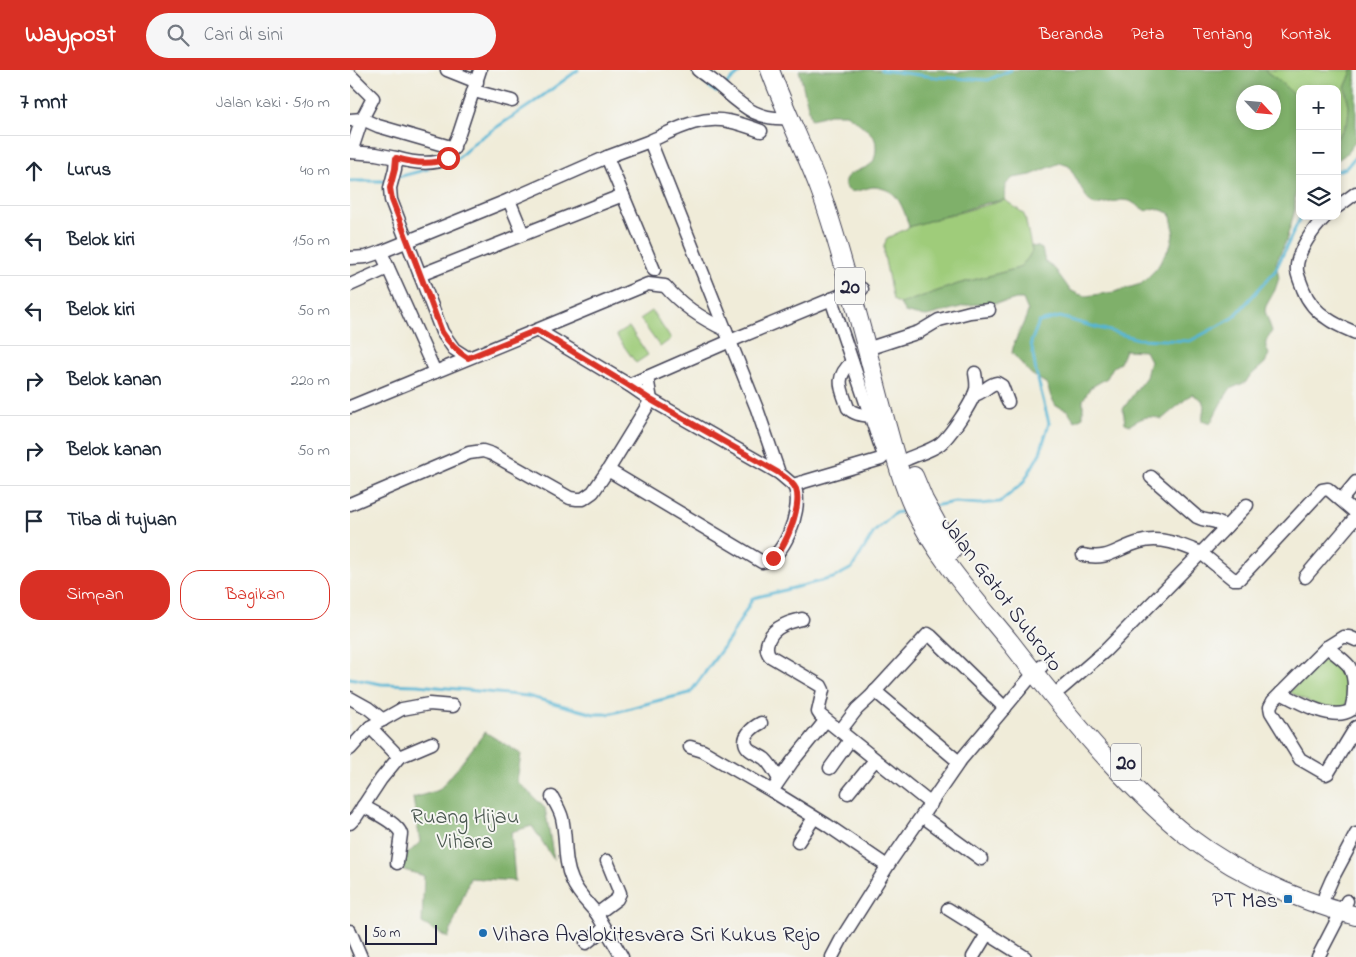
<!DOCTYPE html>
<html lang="id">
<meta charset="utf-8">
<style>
:root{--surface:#fff;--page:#f6f6f7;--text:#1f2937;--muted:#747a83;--line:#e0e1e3;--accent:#d93025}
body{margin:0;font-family:"Indie Flower",sans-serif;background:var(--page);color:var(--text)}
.controls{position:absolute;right:15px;top:15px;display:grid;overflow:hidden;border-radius:10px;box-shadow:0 2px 8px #0003}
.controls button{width:45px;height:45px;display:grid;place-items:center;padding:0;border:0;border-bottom:1px solid var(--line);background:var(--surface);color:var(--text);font:25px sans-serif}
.compass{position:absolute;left:886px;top:15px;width:45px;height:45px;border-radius:50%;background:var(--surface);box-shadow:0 2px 8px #0003;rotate:116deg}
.scale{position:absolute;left:15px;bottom:12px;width:72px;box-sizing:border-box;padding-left:5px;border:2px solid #22223b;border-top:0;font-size:14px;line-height:18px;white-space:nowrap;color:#22223b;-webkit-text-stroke:4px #f6f6f2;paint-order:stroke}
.stop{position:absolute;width:15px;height:15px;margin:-11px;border:4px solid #d93025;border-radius:50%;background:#fff}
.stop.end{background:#d93025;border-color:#fff;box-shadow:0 1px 5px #0008}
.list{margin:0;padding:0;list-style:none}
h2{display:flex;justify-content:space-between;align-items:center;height:65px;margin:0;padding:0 20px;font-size:21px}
h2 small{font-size:16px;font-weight:400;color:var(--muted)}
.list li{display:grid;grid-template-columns:32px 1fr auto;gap:15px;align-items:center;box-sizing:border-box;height:70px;padding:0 20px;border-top:1px solid var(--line)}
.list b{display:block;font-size:19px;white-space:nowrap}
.list em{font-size:16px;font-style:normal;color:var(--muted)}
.actions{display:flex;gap:10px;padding:15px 20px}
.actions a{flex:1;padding:11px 0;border:1px solid var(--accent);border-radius:20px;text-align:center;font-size:18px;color:var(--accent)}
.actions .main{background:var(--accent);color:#fff}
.icon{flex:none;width:28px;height:28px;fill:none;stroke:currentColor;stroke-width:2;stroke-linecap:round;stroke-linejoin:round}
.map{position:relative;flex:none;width:1006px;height:887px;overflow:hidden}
header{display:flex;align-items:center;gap:30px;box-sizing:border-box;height:70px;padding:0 25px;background:var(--accent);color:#fff}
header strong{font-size:24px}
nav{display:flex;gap:28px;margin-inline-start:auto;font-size:18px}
.search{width:350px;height:45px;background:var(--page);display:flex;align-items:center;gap:12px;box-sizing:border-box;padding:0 18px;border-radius:28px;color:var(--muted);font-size:19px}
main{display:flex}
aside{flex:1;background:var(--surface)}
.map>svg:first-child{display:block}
</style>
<header>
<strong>Waypost</strong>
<div class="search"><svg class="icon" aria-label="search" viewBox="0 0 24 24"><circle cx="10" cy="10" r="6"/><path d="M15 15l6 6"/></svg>Cari di sini</div>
<nav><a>Beranda</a><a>Peta</a><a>Tentang</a><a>Kontak</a></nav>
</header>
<main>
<aside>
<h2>7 mnt<small>Jalan kaki · 510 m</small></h2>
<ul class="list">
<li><svg class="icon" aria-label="ahead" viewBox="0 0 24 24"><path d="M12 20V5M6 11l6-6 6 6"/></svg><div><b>Lurus</b></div><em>40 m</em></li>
<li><svg class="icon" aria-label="left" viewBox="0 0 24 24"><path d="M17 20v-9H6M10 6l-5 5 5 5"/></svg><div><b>Belok kiri</b></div><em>150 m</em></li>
<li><svg class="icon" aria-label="left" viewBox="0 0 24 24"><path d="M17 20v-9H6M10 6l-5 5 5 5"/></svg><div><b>Belok kiri</b></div><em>50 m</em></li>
<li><svg class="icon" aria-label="right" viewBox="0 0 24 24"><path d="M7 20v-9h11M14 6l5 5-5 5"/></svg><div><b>Belok kanan</b></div><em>220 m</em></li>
<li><svg class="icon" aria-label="right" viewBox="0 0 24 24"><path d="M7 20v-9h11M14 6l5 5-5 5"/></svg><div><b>Belok kanan</b></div><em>50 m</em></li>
<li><svg class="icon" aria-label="arrive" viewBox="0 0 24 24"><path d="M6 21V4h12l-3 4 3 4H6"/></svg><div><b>Tiba di tujuan</b></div></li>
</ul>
<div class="actions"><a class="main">Simpan</a><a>Bagikan</a></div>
</aside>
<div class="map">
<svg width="1006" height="887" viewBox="0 0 1006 887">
<rect width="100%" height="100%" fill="#f6f6f2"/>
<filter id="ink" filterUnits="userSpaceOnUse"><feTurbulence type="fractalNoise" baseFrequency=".02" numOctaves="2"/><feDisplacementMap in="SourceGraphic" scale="10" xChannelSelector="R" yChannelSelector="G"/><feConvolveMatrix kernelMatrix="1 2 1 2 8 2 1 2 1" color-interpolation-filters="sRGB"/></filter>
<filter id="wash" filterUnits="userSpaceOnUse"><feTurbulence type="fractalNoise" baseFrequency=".0096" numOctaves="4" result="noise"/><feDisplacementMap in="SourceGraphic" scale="20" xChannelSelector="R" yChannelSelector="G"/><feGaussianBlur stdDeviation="1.12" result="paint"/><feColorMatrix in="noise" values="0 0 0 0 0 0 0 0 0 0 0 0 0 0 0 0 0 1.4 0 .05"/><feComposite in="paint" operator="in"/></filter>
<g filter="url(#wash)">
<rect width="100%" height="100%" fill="#f0ecd9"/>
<g fill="#9fcc7a" stroke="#60775a">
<polygon points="914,0 1002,0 1000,6 995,18 999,36 998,49 989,66 987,68 987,19 950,19 950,56 948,45 928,10"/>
<polygon points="655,130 673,143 675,147 681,176 682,181 678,188 669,198 608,214 550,234 543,230 534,185 534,176 537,168 564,155"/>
<polygon points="302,241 321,269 310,277 290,249"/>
<polygon points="279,257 298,285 286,293 266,265"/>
<polygon points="980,586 1001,601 999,625 995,638 972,638 939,622 964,597"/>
</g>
<g fill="#7fb06a" stroke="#506952" fill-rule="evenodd">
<path d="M449,0h144l7,3 26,-3h288l14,10 19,17 3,29v55l-5,15v14l-9,31 -10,22 3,15 -4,12 -9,16 -1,5 7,20c-6,10 -9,12 -3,23l-4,9 -16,14 -3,5 -16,7 -9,14 -11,21 -8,-3 2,-15 -2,-6 -10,-6 -30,25c-15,-4 -19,-2 -32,6l-5,-2 -2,-14 16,-23 7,-9 4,-16 -5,-10 -20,-1 -5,13 -7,4 -6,11 -17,10 -7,12v17l-8,4 -8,-11 -11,-4 -5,-9 -4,-13 -16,-10 -19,-21c2,-15 12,-27 16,-42l-5,-12h-7l-10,3 -38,3 -41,11 -11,-1 -11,-3 -5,-8 58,-20 61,-16 9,-10 4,-7 -1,-5 7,1 4,2 3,13 10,7 15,21 8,4 8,2 28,-4 27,-8 16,-16 8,-14 5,-7 4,-17 -4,-17 -15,-5 -9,3 -16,-10 -8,-1 -27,5 -7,-5 -19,-34 -9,-3 -29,12 -18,3 -7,6 -1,16 -18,3 -78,24c-3,-11 -9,-31 -20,-36 -4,-2 -11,-4 -15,-4 -8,0 -24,10 -28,0 -7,-15 18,-16 25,-23 4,-4 4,-8 5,-14 0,-5 0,-10 -3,-14 -6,-7 -19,-17 -27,-22h-17l-9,3 -9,2zM924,22v30h-30v-30z"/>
<path d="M1002,0h4v70c-5,8 -10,16 -19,20v-22l10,-15 1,-4 1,-13 -4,-18 5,-12z"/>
<polygon points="135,662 171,684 167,711 195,738 204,790 182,756 161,762 165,811 120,808 98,868 72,853 74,806 44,797 70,772 63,728 89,720 109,696"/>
</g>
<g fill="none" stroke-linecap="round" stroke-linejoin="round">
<g stroke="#55b5d4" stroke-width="3">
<polyline points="531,0 585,7 638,10 661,0"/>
<polyline points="354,12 366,22 369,21"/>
<polyline points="373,17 393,0"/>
<polyline points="101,92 105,91 126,71 180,35 228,0"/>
<polyline points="987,101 996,98 1006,86"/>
<polyline points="48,107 78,99"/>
<polyline points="0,111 34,111 39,109"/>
<polyline points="583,436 605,432 630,434 650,432 673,413 690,383 699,353 686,302 681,272 689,252 710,247 788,269 840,271 883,248 925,201 951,146"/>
<polyline points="0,608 31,614 68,615 177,626 244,644 259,644 310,630 340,623 380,568 403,528 483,508 502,498 524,462 545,443 559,440"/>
</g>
</g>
</g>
<g filter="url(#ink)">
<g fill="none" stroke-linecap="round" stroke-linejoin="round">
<g stroke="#414053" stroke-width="15">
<g id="minor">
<polyline points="97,0 127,12"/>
<path d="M348,0c6,5 13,9 19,14 25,21 38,37 73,34"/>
<polyline points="0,5 23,28 12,49 1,82"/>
<polyline points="124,21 162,31"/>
<polyline points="0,50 12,49 28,56 104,78"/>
<path d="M411,61c-11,-4 -22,-8 -33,-10 -28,-6 -53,9 -78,20l107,268 22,64 14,12 88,-26 3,-3 -53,-157"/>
<polyline points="0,82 26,84 46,88 45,99 40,118 41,130 92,262 104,279 118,288"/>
<polyline points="257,87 300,71"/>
<path d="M46,88c17,5 36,8 52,0l11,-24 21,-64"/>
<polyline points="159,130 173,164"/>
<polyline points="987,137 1006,123"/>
<path d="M976,146c-12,12 -31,37 -29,55 1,6 4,12 6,18 5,13 14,23 25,30 8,6 19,10 28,14"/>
<polyline points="31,182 85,302"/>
<polyline points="0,188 16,187 31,182 159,130 257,87 304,200"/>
<polyline points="70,205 273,125"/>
<polyline points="0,215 38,198"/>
<path d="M187,260l111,-46 17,2c17,20 37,33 61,44"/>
<polyline points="526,276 569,262 589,250 620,242 639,240"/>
<path d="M502,292c-18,16 -11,26 -4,46 5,6 14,7 22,8"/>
<polyline points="279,315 380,271 501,221 512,219"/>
<path d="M624,325c10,-2 14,-11 23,-12l5,3 6,16"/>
<polyline points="0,337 187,260 279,315 301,330 429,403"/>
<path d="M557,389c11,-5 23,-8 33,-15 10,-8 33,-42 36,-55 1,-5 0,-10 -1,-16"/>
<path d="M258,400l154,92c22,-2 39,-51 34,-70 0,-2 -2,-6 -3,-7"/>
<path d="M801,407l46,40c11,6 16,1 29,10"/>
<polyline points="991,430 1006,412"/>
<polyline points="0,434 119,383 133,381 142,384 220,428 227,429 233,429 243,422 258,400 301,330 297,307"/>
<path d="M733,485c26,6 34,-7 57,-13 21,-6 42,3 61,11l46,-48"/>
<polyline points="955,507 1006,447"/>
<path d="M452,549c-7,2 -14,3 -20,7 -11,5 -20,20 -12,30l51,30 2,4 -5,22 2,3 111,89"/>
<polyline points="1006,570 999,567 993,567 977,577 923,631 920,637 921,642 950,689 976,704 978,703 1006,657"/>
<polyline points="711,619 755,581 851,483 883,509 889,509 972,420 978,419 1006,443"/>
<polyline points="525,621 609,692"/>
<path d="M931,623c17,9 52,29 70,17 4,-13 5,-32 -2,-44 -6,-7 -15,-13 -22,-19"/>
<polyline points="0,628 18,638 33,650"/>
<polyline points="476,650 442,692 422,721 477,755 537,796"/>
<path d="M411,653c-8,4 -22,15 -13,25 4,5 12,7 17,11 6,6 10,13 14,20"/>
<polyline points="20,657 49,687"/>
<polyline points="490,661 507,639 520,627 578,564 581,566 655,638"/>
<polyline points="340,677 353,681 422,721"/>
<polyline points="0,679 20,657 52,639 79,634 103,636"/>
<polyline points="480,698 500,670"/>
<polyline points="498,723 525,690"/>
<path d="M202,727c4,7 8,13 10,21 5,20 1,42 10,62 5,13 16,23 25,34"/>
<path d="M13,736c10,6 35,17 38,28l-4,29"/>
<polyline points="572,746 631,789"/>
<polyline points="0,753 6,747 31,709 49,687 82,673"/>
<polyline points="448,772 464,748"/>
<polyline points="257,791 270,823 267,829 247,844 272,887"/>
<polyline points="975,825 982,809 1006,764"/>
<polyline points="598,839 675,887"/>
<polyline points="0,861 11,887"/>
<polyline points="236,873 255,858"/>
<polyline points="482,887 492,868 542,789 609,692 684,603 692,596"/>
<polyline points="623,887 637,864"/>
<polyline points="968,887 997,831"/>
</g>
</g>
<g stroke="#414053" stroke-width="20">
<g id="highway">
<path d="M420,0c15,41 35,80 50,120 12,32 21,66 30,98 14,47 25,95 38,142 7,26 14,53 25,77 24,51 63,93 98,136 34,44 70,88 108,129 21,22 43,44 67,63 50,38 110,65 170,81"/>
<polyline points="564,406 574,430 602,481"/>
</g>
</g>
<use href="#minor" stroke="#fff" stroke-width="12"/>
<use href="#highway" stroke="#fff" stroke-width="18"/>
</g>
</g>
<g fill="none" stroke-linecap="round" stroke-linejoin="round" filter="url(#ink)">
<path stroke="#d93025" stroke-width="6" d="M98,88c-16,8 -35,5 -52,0l-1,11 -5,19 2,12 50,132c7,11 14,19 26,26l69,-28 91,55 23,15 128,73c6,4 14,9 17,16 6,17 -10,58 -23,69"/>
</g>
<g fill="#1f6fb2" stroke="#f6f6f2" stroke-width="2">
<rect x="933" y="824" width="10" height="10" rx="2.5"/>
<circle cx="133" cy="863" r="5"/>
</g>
<g text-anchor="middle" stroke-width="4" stroke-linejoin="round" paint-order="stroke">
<g fill="#f6f6f2" stroke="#626272" stroke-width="1">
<rect x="485" y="197.5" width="30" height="37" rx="4"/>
<rect x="761" y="673.5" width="30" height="37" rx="4"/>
</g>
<g font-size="21" font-weight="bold" fill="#22223b">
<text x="500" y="223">20</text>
<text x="776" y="699">20</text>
</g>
<g font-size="22" fill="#22223b" stroke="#f6f6f2">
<text transform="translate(653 523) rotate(53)" y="8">Jalan Gatot Subroto</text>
</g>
<g font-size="22" fill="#48554e" stroke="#f6f6f2">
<text x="115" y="753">Ruang Hijau<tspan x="115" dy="25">Vihara</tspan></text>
</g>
<g font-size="22" fill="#22223b" stroke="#f6f6f2" text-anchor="end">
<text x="928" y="837">PT Mas</text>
<text x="143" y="871" text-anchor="start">Vihara Avalokitesvara Sri Kukus Rejo</text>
</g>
</g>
</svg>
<div class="controls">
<button>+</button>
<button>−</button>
<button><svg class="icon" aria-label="layers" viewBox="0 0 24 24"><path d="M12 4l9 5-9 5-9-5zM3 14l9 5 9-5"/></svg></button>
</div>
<svg class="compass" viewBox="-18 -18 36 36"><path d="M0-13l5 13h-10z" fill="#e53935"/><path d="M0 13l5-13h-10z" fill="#747a83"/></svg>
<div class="scale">50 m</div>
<div class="stop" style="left:98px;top:88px"></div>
<div class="stop end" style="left:423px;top:488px"></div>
</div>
</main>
